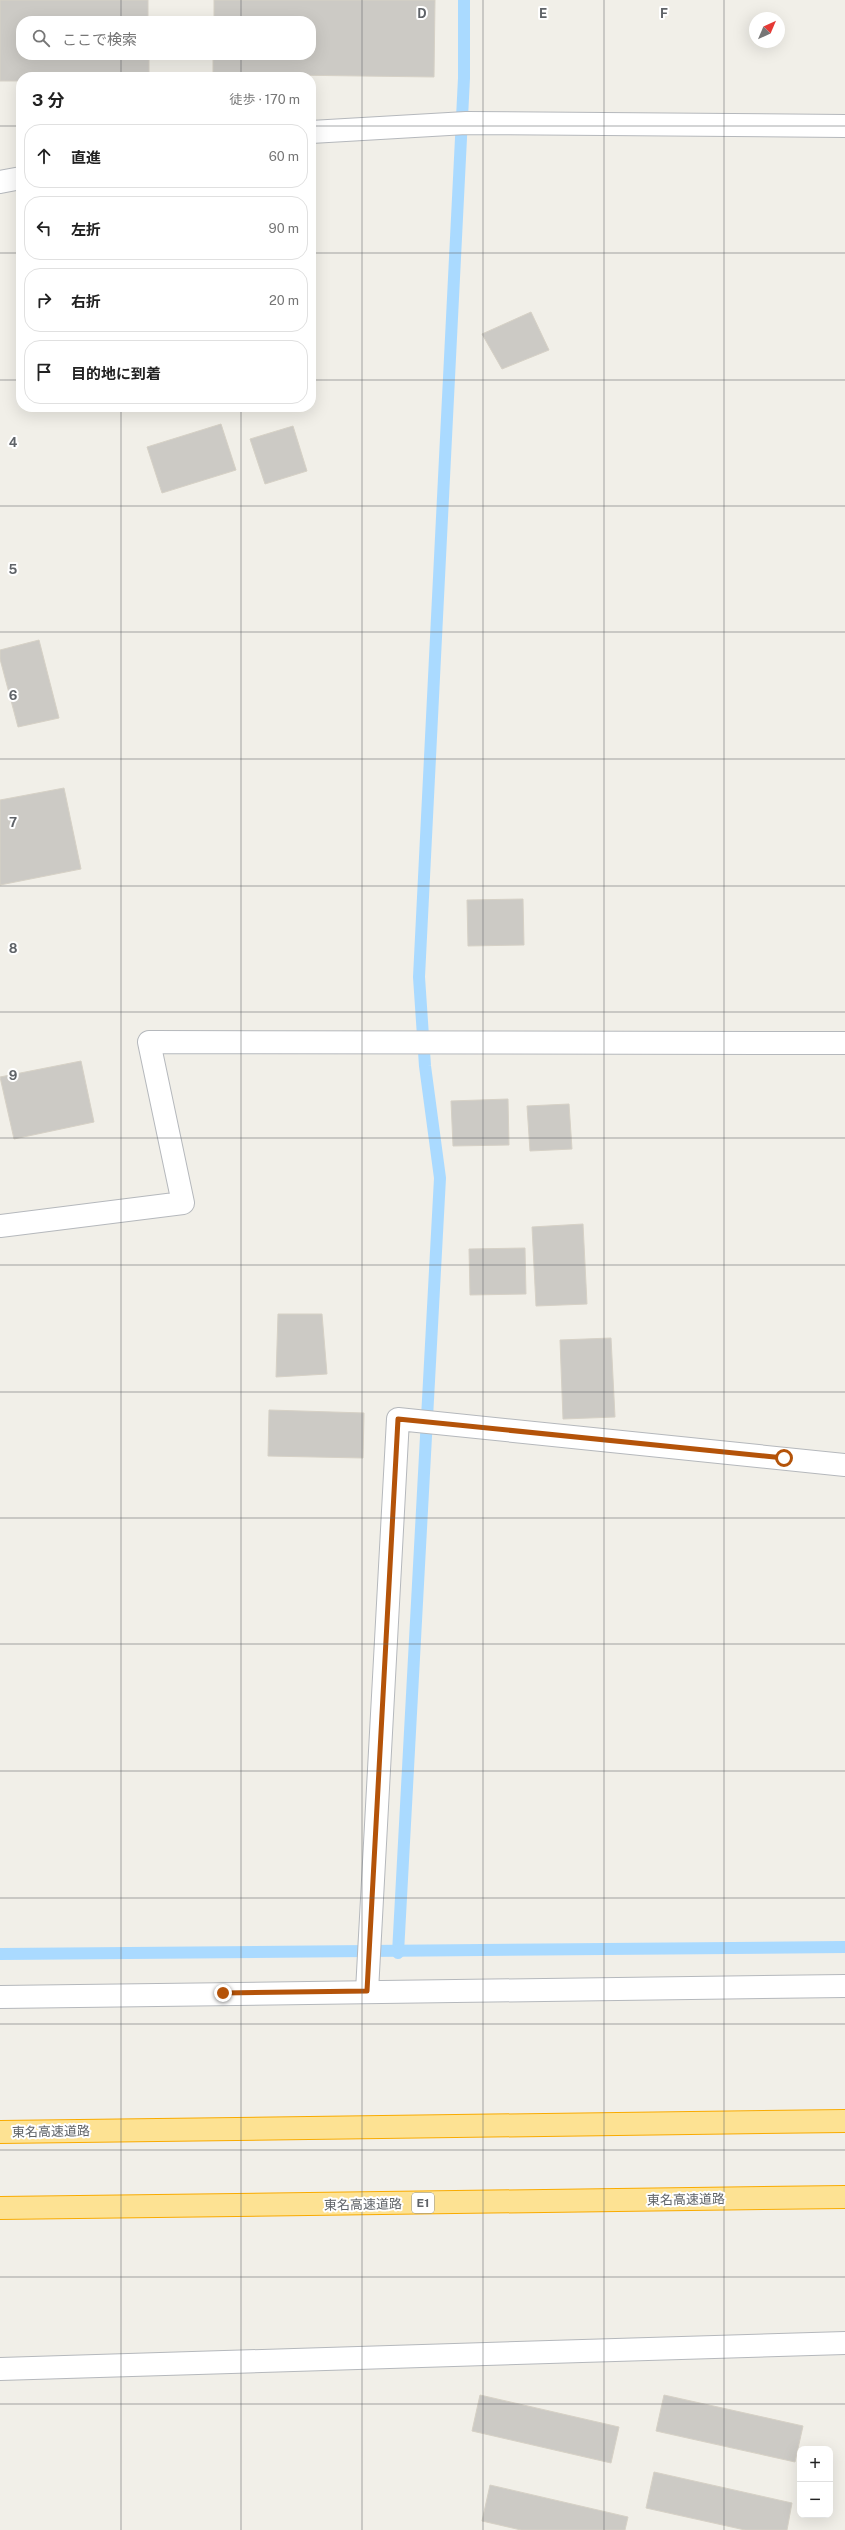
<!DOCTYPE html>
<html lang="ja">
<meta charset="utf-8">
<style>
:root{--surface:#fff;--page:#f2f2f2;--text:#222;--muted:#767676;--line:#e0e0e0}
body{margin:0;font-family:"Public Sans","Noto Sans JP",sans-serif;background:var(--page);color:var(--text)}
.controls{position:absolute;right:12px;bottom:12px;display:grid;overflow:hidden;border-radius:8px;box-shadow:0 4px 16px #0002}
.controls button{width:36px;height:36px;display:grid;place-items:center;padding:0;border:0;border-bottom:1px solid var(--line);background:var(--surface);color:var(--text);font:20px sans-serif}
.compass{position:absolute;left:749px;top:12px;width:36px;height:36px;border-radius:50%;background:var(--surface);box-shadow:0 4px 16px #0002;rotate:44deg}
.stop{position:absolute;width:12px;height:12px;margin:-9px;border:3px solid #b45309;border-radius:50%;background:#fff}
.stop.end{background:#b45309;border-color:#fff;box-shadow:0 1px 4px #0008}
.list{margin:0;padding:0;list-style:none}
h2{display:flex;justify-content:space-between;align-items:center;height:52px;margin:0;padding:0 16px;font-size:17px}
h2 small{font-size:13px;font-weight:400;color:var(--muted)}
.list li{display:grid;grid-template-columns:26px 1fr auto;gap:12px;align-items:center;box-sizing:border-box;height:64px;margin:0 8px 8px;padding:0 8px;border:1px solid var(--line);border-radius:16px}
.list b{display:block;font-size:15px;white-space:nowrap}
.list em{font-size:13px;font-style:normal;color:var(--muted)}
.icon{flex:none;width:22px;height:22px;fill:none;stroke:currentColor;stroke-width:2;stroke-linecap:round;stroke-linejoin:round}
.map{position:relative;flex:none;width:845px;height:2530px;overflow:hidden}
.search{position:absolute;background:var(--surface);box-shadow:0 4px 16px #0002;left:16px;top:16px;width:300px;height:44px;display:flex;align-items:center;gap:10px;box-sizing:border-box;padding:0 14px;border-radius:16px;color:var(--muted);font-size:15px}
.panel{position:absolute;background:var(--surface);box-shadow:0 4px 16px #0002;left:16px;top:72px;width:300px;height:340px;border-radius:16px}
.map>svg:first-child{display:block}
</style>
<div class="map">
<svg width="845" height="2530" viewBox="0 0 845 2530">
<rect width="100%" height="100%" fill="#f1efe8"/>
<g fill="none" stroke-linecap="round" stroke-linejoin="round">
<g stroke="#aadaff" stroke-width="12">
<polyline points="398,1953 440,1178 425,1066 419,977 464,78 464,0"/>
<polyline points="0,1954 845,1947"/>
</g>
</g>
<g fill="#cccac5" stroke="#d6d1c6">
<polygon points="0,0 148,0 148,21 21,21 21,55 149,55 149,77 21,77 21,81 0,81"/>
<polygon points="214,0 435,0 434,77 213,74 213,55 311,55 311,21 214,21"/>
<polygon points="531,312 549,350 502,369 482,334"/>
<polygon points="221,424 236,470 162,493 147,447"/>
<polygon points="293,426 307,471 265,484 250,439"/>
<polygon points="39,640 59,718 18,727 0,659 0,650"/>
<polygon points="64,788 81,869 0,885 0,800"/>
<polygon points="523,899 524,945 468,946 467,900"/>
<polygon points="81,1061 94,1122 14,1139 0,1077"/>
<polygon points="508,1099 509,1145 453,1146 451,1101"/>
<polygon points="569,1104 572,1149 530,1151 527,1106"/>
<polygon points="583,1224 587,1304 536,1306 532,1227"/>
<polygon points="525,1248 526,1294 470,1295 469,1249"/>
<polygon points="278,1314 322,1314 327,1374 276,1377"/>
<polygon points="611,1338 615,1417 563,1419 560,1340"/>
<polygon points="269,1410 364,1413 363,1458 268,1456"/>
<polygon points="480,2395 619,2427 611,2463 472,2431"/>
<polygon points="664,2395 803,2426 795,2462 656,2431"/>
<polygon points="654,2472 792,2503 787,2530 745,2530 646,2508"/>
<polygon points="490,2485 628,2517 625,2530 521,2530 482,2521"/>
</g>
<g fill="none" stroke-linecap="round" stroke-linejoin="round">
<g stroke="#b5b8bc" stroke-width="24">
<g id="minor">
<polyline points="311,132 466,123 845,126"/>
<polyline points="0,182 21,178"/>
<polyline points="0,1226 183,1203 149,1042 845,1043"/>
<polyline points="367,1991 398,1419 845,1465"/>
<polyline points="0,1997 845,1986"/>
<polyline points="0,2369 845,2343"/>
</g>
</g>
<g stroke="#f9ab00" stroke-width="24">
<g id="highway">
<polyline points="0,2132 845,2121"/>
<polyline points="0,2208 845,2197"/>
</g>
</g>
<use href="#minor" stroke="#fff" stroke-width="22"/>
<use href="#highway" stroke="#fde293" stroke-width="22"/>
</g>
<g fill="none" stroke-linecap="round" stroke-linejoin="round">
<polyline stroke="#b45309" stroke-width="5" points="223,1993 367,1991 398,1419 784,1458"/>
</g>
<path fill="none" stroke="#5f6368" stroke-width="1" stroke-opacity="0.55" d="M121,0v21M241,0v21M362,0v2530M483,0v2530M604,0v2530M724,0v2530M121,55v22M241,55v22M0,126h21M311,126h534M0,253h21M311,253h534M0,380h21M311,380h534M121,407v2123M241,407v2123M0,506h845M0,632h845M0,759h845M0,886h845M0,1012h845M0,1138h845M0,1265h845M0,1392h845M0,1518h845M0,1644h845M0,1771h845M0,1898h845M0,2024h845M0,2150h845M0,2277h845M0,2404h845"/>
<g text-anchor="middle" stroke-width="4" stroke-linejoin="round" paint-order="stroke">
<rect fill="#fff" stroke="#8f9295" stroke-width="1" x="412" y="2193" width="22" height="20" rx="3"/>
<g font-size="12" font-weight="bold" fill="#5f6368">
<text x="423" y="2207">E1</text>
</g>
<g font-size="13" fill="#5f6368" stroke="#fff">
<text transform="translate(51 2131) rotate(-1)" y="5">東名高速道路</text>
<text transform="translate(686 2199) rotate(-1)" y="5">東名高速道路</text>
<text transform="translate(363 2204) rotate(-1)" y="5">東名高速道路</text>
</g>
</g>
<g font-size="13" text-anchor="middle" font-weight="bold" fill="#5f6368" stroke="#fff" stroke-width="4" stroke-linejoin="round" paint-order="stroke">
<text x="422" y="18">D</text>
<text x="543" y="18">E</text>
<text x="664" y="18">F</text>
<text x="13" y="447">4</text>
<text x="13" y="574">5</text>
<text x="13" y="700">6</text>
<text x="13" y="827">7</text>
<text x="13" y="953">8</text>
<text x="13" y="1080">9</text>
</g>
</svg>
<div class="controls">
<button>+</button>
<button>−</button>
</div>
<svg class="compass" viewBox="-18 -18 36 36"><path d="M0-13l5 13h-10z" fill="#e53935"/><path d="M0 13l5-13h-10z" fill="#767676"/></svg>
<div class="stop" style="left:784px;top:1458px"></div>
<div class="stop end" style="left:223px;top:1993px"></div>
<div class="search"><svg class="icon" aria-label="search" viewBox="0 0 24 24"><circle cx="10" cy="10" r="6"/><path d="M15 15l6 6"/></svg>ここで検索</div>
<section class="panel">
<h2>3 分<small>徒歩 · 170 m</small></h2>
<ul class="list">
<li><svg class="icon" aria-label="ahead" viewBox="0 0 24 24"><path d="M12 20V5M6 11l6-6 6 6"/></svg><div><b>直進</b></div><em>60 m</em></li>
<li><svg class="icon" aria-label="left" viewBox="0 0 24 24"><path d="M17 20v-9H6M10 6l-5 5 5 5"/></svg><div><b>左折</b></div><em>90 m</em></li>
<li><svg class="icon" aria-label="right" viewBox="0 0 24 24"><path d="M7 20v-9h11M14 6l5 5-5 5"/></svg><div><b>右折</b></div><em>20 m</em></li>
<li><svg class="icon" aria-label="arrive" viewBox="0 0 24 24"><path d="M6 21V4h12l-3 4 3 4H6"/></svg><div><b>目的地に到着</b></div></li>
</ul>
</section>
</div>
